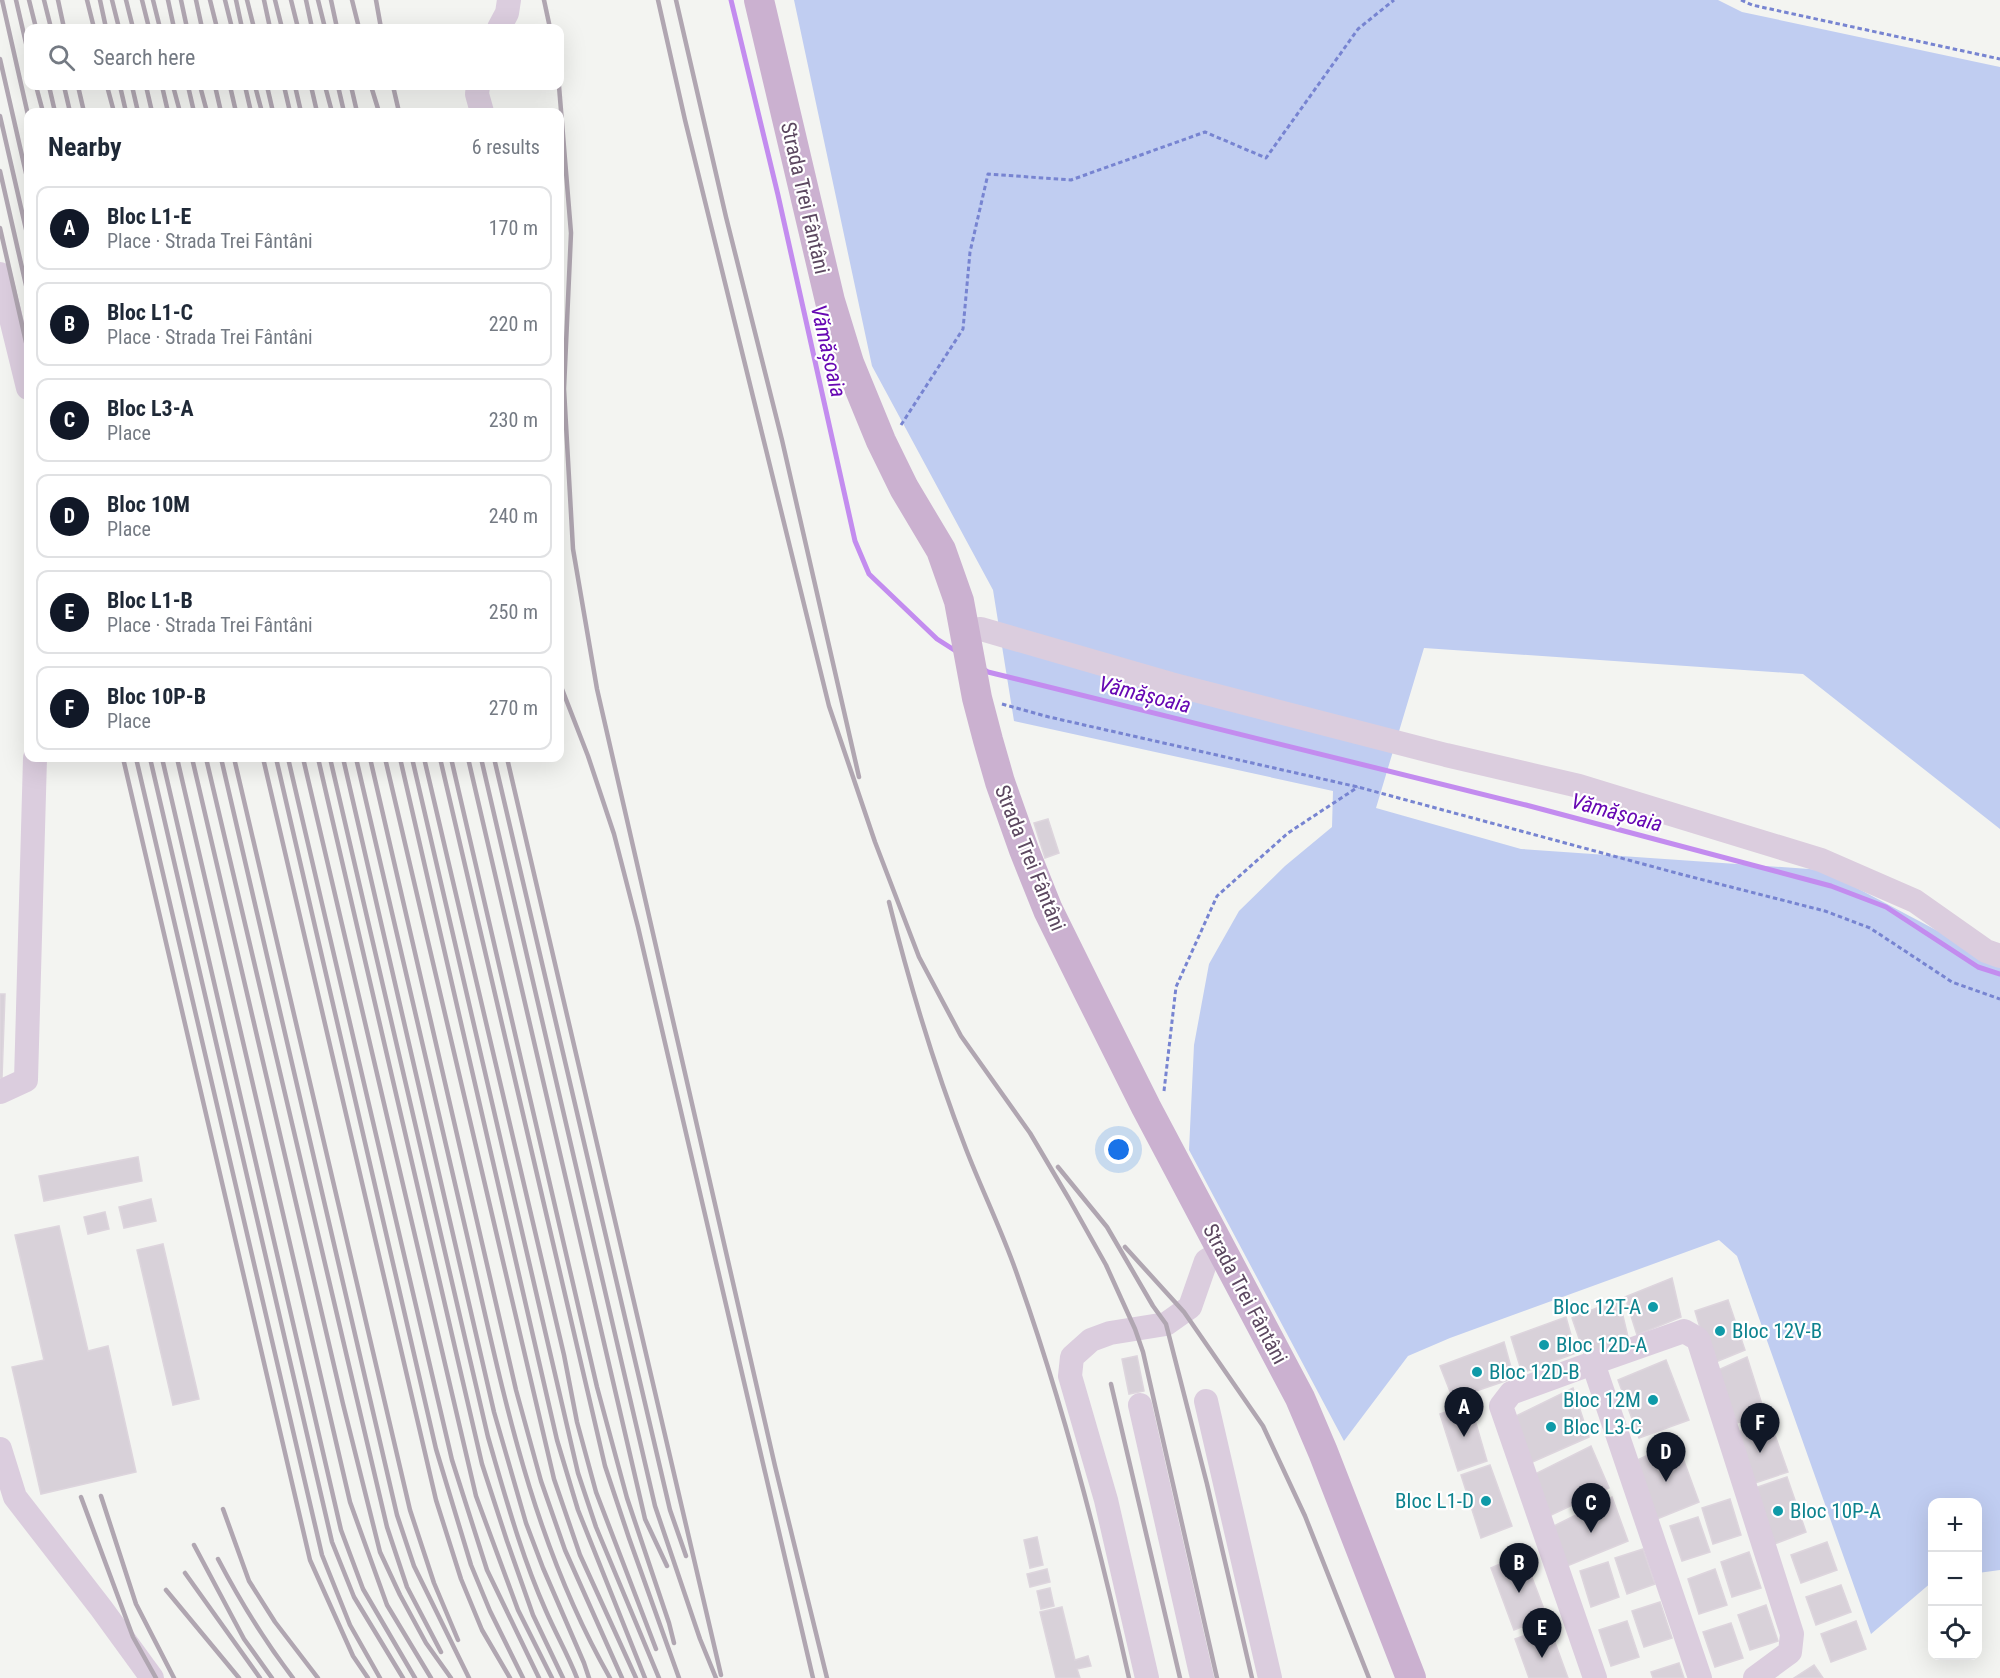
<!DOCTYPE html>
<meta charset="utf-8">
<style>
:root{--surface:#fff;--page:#f6f6f7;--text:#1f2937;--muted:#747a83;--line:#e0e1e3;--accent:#111827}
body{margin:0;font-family:"Roboto Condensed",sans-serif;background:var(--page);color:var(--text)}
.controls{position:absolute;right:18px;bottom:18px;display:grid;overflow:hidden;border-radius:12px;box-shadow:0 6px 24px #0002}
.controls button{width:54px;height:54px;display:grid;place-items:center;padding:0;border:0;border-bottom:2px solid var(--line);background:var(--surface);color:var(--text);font:30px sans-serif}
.you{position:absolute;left:1119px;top:1150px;width:21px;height:21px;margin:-15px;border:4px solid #fff;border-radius:50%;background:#1a73e8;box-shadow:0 0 0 9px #1a73e833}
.badge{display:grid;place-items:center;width:39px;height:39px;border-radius:50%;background:var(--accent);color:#fff;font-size:20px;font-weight:700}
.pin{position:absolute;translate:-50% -50px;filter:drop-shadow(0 2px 3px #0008)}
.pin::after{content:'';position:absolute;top:32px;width:21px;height:18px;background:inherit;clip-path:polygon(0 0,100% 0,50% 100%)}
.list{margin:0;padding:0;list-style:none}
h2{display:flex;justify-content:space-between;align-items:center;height:78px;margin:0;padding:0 24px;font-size:26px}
h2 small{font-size:20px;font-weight:400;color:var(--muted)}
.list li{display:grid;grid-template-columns:39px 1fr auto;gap:18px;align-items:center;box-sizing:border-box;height:84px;margin:0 12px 12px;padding:0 12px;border:2px solid var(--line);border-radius:12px}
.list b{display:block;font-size:22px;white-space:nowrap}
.list p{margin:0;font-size:20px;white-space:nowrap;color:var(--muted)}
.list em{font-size:20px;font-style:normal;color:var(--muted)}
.icon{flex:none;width:33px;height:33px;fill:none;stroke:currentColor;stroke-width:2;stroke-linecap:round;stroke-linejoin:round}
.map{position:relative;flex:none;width:2000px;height:1678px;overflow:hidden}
.search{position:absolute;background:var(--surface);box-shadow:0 6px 24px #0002;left:24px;top:24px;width:540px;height:66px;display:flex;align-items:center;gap:15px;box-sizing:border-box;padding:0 21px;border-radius:12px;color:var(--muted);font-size:22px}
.panel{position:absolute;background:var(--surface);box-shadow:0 6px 24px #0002;left:24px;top:108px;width:540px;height:654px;border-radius:12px}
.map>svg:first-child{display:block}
</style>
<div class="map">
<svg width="2000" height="1678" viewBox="0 0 2000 1678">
<rect width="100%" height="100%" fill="#f3f4f1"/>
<polygon fill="#c0cdf1" points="794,0 1718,0 1742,12 2000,67 2000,829 1803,674 1424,648 1376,808 1521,849 1823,870 2000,964 2000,1570 1978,1573 1978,1502 1932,1502 1932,1582 1871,1634 1737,1256 1719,1240 1450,1338 1408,1356 1344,1441 1189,1150 1194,1045 1209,964 1239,911 1285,866 1332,827 1333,791 1014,721 993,590 872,366"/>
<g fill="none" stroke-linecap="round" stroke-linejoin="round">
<g stroke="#c38cef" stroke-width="5">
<polyline points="731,0 778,195 855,541 869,574 937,639 959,653"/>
<polyline points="982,668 988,672 1526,805 1831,886 1886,907 1978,967 2000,974"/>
</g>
</g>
<g fill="#d8d1d9" stroke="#ddd5dd" stroke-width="1.5">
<polygon points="1048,819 1059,853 1045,858 1034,823"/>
<polygon points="0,994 5,994 2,1078 0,1078"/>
<polygon points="138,1157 142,1181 44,1201 39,1176"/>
<polygon points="151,1199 156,1221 124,1228 119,1207"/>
<polygon points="105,1212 109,1229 88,1234 84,1217"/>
<polygon points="59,1226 88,1351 108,1346 136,1472 41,1494 12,1367 44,1360 15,1235"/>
<polygon points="163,1244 199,1399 173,1405 137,1250"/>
<polygon points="1672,1278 1681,1317 1637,1335 1625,1297"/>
<polygon points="1619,1299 1628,1337 1585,1356 1572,1318"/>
<polygon points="1728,1300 1745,1350 1711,1364 1695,1311"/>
<polygon points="1566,1317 1576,1353 1522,1373 1511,1337"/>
<polygon points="1504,1342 1514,1378 1453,1399 1440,1366"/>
<polygon points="1137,1356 1144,1391 1129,1394 1122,1359"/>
<polygon points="1747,1357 1765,1414 1730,1425 1714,1372"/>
<polygon points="1666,1360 1689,1420 1639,1438 1618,1380"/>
<polygon points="1573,1388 1589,1437 1528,1464 1512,1418"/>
<polygon points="1470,1403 1487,1461 1458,1471 1440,1414"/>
<polygon points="1770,1421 1788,1472 1749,1485 1732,1434"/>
<polygon points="1677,1442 1699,1502 1652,1521 1633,1462"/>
<polygon points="1591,1446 1609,1488 1547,1517 1531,1476"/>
<polygon points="1490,1465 1512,1526 1481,1538 1461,1475"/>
<polygon points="1787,1477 1806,1532 1769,1546 1749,1490"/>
<polygon points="1612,1497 1628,1541 1567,1566 1554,1526"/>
<polygon points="1730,1499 1741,1535 1713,1544 1702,1508"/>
<polygon points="1698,1517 1710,1552 1682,1561 1670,1526"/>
<polygon points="1037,1537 1043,1565 1030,1568 1024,1540"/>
<polygon points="1827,1542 1837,1570 1801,1583 1791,1555"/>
<polygon points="1643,1549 1655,1584 1627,1594 1615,1558"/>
<polygon points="1749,1552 1761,1588 1732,1597 1721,1562"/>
<polygon points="1523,1554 1547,1617 1514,1630 1491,1568"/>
<polygon points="1608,1562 1619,1597 1591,1607 1580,1571"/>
<polygon points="1047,1569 1050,1582 1030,1587 1027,1574"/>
<polygon points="1715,1569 1727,1605 1699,1614 1688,1579"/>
<polygon points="1841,1585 1851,1612 1816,1625 1806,1597"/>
<polygon points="1050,1588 1054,1606 1041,1609 1037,1591"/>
<polygon points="1660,1602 1672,1638 1644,1647 1632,1611"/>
<polygon points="1766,1605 1778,1641 1750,1650 1738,1615"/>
<polygon points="1062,1607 1075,1660 1088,1656 1091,1666 1077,1669 1080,1678 1056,1678 1040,1612"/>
<polygon points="1627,1621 1639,1657 1611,1666 1599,1630"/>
<polygon points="1856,1621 1866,1649 1831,1662 1821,1634"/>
<polygon points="1731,1623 1743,1658 1715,1667 1703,1632"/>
<polygon points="1549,1626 1568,1678 1529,1678 1515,1639"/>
<polygon points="1679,1663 1684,1678 1653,1678 1651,1672"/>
<polygon points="1814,1665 1823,1678 1794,1678"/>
</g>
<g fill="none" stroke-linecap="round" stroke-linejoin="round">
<g stroke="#7784d1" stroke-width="3" stroke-dasharray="4.5 3" stroke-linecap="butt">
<polyline points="1741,0 1752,5 2000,59"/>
<polyline points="901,425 963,329 970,252 988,174 1071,180 1205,132 1266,158 1358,29 1394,0"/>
<polyline points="1002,704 1049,717 1358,787 1680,874 1825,911 1870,928 1952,982 2000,999"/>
<polyline points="1164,1091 1176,987 1217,896 1288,833 1358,787"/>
</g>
<g stroke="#dbcdde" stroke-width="24">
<polyline points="499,28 507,13 509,0"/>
<polyline points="478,86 477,94 482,112"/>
<polyline points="0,274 28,388"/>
<polyline points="965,631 981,629 1171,684 1446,755 1579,786 1821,860 1915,901 1986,951 2000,956"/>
<polyline points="0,1092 26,1080 35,758"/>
<polyline points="1593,1363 1511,1393 1501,1406 1595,1678"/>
<polyline points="1206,1401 1270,1678"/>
<polyline points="1140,1405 1202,1678"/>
<polyline points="0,1449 15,1497 101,1608 152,1678"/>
<polyline points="1147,1678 1106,1500 1070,1376 1072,1357 1091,1340 1110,1333 1166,1324 1190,1307 1206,1261 1222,1251"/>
<polyline points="1700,1678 1593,1363 1684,1331 1698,1339 1792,1634 1790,1652 1755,1678"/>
</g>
<polyline stroke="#cbb1d0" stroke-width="30" points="759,0 830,301 849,363 881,441 904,488 941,550 959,601 977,698 988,740 1000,782 1024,850 1048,910 1088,991 1146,1107 1300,1398 1323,1452 1411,1678"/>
<g stroke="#b0a6b1" stroke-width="4.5">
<polyline points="2,0 28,115"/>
<polyline points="16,0 28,52"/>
<polyline points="29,0 36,28"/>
<polyline points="44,0 51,28"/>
<polyline points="58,0 64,28"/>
<polyline points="87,0 94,28"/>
<polyline points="100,0 106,28"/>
<polyline points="112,0 119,28"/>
<polyline points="126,0 133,28"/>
<polyline points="142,0 149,28"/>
<polyline points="153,0 160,28"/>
<polyline points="168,0 174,28"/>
<polyline points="181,0 187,28"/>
<polyline points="196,0 202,28"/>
<polyline points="210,0 217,28"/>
<polyline points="225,0 232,28"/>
<polyline points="236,0 242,28"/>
<polyline points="247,0 254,28"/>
<polyline points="264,0 270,28"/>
<polyline points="275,0 282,28"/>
<polyline points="291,0 298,28"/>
<polyline points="306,0 312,28"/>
<polyline points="318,0 325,28"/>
<polyline points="331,0 337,28"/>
<polyline points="352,0 359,28"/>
<polyline points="376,0 381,28"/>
<polyline points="544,0 550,28"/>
<polyline points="658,0 685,120 829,706 875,842 919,957 961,1036 1030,1133 1069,1199 1106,1265 1135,1329 1143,1352 1217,1678"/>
<polyline points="676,0 726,217 782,440 859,777"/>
<polyline points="0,59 28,182"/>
<polyline points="36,86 43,112"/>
<polyline points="49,86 55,112"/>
<polyline points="64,86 70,112"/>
<polyline points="78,86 84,112"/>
<polyline points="107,86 114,112"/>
<polyline points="120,86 126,112"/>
<polyline points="132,86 138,112"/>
<polyline points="146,86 152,112"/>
<polyline points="162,86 168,112"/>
<polyline points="173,86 180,112"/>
<polyline points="188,86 194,112"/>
<polyline points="200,86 207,112"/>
<polyline points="215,86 221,112"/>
<polyline points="230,86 236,112"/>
<polyline points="245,86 251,112"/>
<polyline points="255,86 262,112"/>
<polyline points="267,86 273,112"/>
<polyline points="284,86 290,112"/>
<polyline points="295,86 301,112"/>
<polyline points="311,86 317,112"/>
<polyline points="325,86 332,112"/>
<polyline points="338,86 344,112"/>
<polyline points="351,86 357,112"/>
<polyline points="371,86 379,112"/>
<polyline points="393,86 399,112"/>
<polyline points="559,86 571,233 564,389 573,549 597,689 775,1466 827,1678"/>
<polyline points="0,116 28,238"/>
<polyline points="0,171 28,294"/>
<polyline points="0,228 28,351"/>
<polyline points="560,684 588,756 614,834 638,927 813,1678"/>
<polyline points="123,758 310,1560 353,1656 368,1678"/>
<polyline points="136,758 322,1555 350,1625 380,1678"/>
<polyline points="150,758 332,1542 354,1597 403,1678"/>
<polyline points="162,758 341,1530 363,1589 415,1678"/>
<polyline points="177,758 350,1502 387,1605 431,1678"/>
<polyline points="192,758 343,1404 380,1552 400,1595 426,1643 451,1678"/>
<polyline points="206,758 387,1527 407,1587 441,1652"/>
<polyline points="221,758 397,1515 414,1566 469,1678"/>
<polyline points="234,758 410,1510 434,1583 458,1640"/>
<polyline points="263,758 436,1500 461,1579 482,1630 510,1678"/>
<polyline points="276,758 436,1449 471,1565 490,1611 523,1678"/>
<polyline points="288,758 452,1460 487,1570 539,1678"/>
<polyline points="303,758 476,1496 518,1610 552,1678"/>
<polyline points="318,758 482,1464 507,1541 533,1615 563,1678"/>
<path d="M330,758l158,679c17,58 33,118 58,174 10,23 22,44 31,67"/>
<polyline points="343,758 494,1412 526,1523 543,1568 584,1663 589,1678"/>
<path d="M356,758c37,157 73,315 110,473 36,155 64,307 144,447"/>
<polyline points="370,758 516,1390 541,1481 565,1550 622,1678"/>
<polyline points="385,758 554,1479 580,1555 636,1678"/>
<polyline points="400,758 557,1440 578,1510 645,1678"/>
<polyline points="412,758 578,1473 596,1527 659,1678"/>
<polyline points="424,758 564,1355 577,1422 596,1492 656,1649"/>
<polyline points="440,758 605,1466 629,1538 679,1678"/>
<polyline points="451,758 597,1387 627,1498 669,1623 674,1643"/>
<polyline points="468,758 645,1519 667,1566"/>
<polyline points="481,758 655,1506 700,1639 716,1678"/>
<polyline points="494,758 670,1510 686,1556"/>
<polyline points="507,758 721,1675"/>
<path d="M889,902c21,84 46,167 77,247 17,44 38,86 53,131 46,130 80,263 110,398"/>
<polyline points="1058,1167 1107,1227 1153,1306 1166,1324 1207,1484 1252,1678"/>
<polyline points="1125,1247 1184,1312 1263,1426 1305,1516 1369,1678"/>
<polyline points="1111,1384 1180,1678"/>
<polyline points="101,1496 136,1604 174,1678"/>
<polyline points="81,1497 133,1637 156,1678"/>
<polyline points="223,1509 249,1581 275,1622 318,1678"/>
<polyline points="194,1545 244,1639 272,1678"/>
<path d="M218,1559c22,42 46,81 75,119"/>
<polyline points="185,1573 260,1678"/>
<polyline points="166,1590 239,1678"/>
</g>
</g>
<g fill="#0f9aa8" stroke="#fff" stroke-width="2">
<circle cx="1653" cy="1307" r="6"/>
<circle cx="1720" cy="1331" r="6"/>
<circle cx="1544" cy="1345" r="6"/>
<circle cx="1477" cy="1372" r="6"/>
<circle cx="1653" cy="1400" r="6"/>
<circle cx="1551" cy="1427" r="6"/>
<circle cx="1486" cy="1501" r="6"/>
<circle cx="1778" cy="1511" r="6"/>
</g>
<g text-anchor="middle" stroke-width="4.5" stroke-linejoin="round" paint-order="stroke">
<g font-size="21" fill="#5c4860" stroke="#fff">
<text transform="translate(805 198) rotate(77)" y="7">Strada Trei Fântâni</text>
<text transform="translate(1030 858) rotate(68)" y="7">Strada Trei Fântâni</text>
<text transform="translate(1245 1294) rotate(62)" y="7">Strada Trei Fântâni</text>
</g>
<g font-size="21" fill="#0d838f" stroke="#fff" text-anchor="start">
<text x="1641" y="1314" text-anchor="end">Bloc 12T-A</text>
<text x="1732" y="1338">Bloc 12V-B</text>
<text x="1556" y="1352">Bloc 12D-A</text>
<text x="1489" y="1379">Bloc 12D-B</text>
<text x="1641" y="1407" text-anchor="end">Bloc 12M</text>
<text x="1563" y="1434">Bloc L3-C</text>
<text x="1474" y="1508" text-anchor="end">Bloc L1-D</text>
<text x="1790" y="1518">Bloc 10P-A</text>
</g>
<g font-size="22" font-style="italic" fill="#6708b3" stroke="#fff">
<text transform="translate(829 351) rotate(77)" y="8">Vămășoaia</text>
<text transform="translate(1145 694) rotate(14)" y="8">Vămășoaia</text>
<text transform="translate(1617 812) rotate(15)" y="8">Vămășoaia</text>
</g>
</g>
</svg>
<div class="controls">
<button>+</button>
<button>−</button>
<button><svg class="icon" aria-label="locate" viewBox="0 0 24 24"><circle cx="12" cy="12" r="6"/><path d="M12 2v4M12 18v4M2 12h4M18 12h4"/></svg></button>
</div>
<div class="you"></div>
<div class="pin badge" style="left:1464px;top:1437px">A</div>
<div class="pin badge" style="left:1519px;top:1593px">B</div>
<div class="pin badge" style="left:1591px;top:1533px">C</div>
<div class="pin badge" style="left:1666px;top:1482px">D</div>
<div class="pin badge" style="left:1542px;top:1658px">E</div>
<div class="pin badge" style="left:1760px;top:1453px">F</div>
<div class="search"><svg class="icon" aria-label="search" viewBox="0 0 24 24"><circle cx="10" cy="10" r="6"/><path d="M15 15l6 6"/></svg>Search here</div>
<section class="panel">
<h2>Nearby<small>6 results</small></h2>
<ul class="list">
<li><span class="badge">A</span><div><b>Bloc L1-E</b><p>Place · Strada Trei Fântâni</p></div><em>170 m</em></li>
<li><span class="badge">B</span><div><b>Bloc L1-C</b><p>Place · Strada Trei Fântâni</p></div><em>220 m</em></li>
<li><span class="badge">C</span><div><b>Bloc L3-A</b><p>Place</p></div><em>230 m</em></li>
<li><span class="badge">D</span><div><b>Bloc 10M</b><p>Place</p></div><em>240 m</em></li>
<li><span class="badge">E</span><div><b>Bloc L1-B</b><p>Place · Strada Trei Fântâni</p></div><em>250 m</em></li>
<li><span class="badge">F</span><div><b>Bloc 10P-B</b><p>Place</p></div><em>270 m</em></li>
</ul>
</section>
</div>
